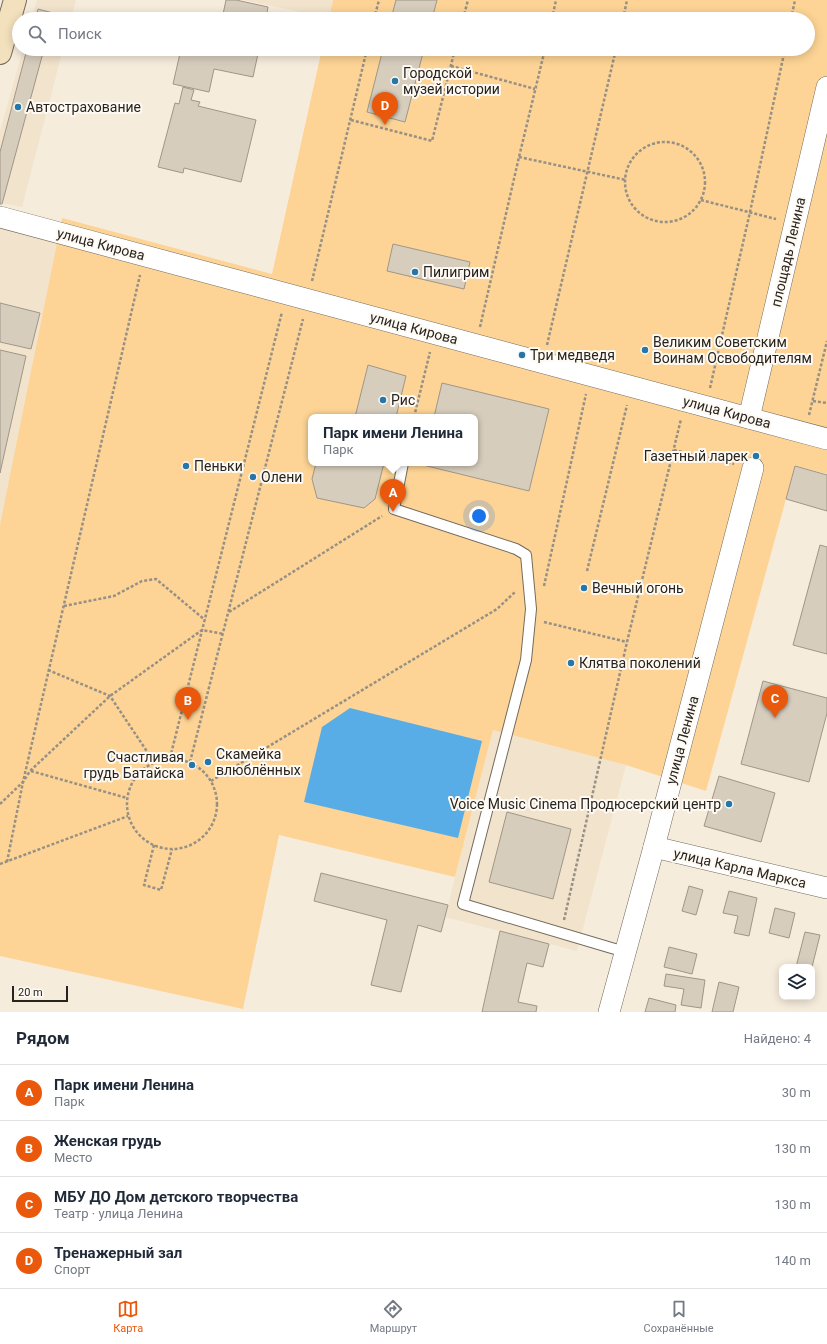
<!DOCTYPE html>
<html lang="ru">
<meta charset="utf-8">
<style>
:root{--surface:#fff;--page:#f6f6f7;--text:#1f2937;--muted:#747a83;--line:#e0e1e3;--accent:#ea580c}
body{margin:0;font-family:Roboto,sans-serif;background:var(--page);color:var(--text)}
.controls{position:absolute;right:12px;bottom:12px;display:grid;overflow:hidden;border-radius:8px;box-shadow:0 2px 10px #0003}
.controls button{width:36px;height:36px;display:grid;place-items:center;padding:0;border:0;border-bottom:1px solid var(--line);background:var(--surface);color:var(--text);font:20px sans-serif}
.scale{position:absolute;left:12px;bottom:10px;width:56px;box-sizing:border-box;padding-left:4px;border:2px solid #27231e;border-top:0;font-size:11px;line-height:14px;white-space:nowrap;color:#27231e;-webkit-text-stroke:3px #fefaf3;paint-order:stroke}
.you{position:absolute;left:479px;top:516px;width:14px;height:14px;margin:-10px;border:3px solid #fff;border-radius:50%;background:#1a73e8;box-shadow:0 0 0 6px #1a73e833}
.badge{display:grid;place-items:center;width:26px;height:26px;border-radius:50%;background:var(--accent);color:#fff;font-size:13px;font-weight:700}
.pin{position:absolute;translate:-50% -33px;filter:drop-shadow(0 1px 2px #0008)}
.pin::after{content:'';position:absolute;top:21px;width:14px;height:12px;background:inherit;clip-path:polygon(0 0,100% 0,50% 100%)}
.popup{position:absolute;left:308px;top:414px;width:170px;height:52px;box-sizing:border-box;display:grid;place-content:center;border-radius:8px;background:var(--surface);filter:drop-shadow(0 1px 3px #0005);font-size:13px;white-space:nowrap;color:var(--muted)}
.popup b{font-size:15px;color:var(--text)}
.popup::after{content:'';position:absolute;left:50%;top:100%;margin-left:-8px;border:8px solid transparent;border-top-color:var(--surface)}
.list{margin:0;padding:0;list-style:none}
h2{display:flex;justify-content:space-between;align-items:center;height:52px;margin:0;padding:0 16px;font-size:17px}
h2 small{font-size:13px;font-weight:400;color:var(--muted)}
.list li{display:grid;grid-template-columns:26px 1fr auto;gap:12px;align-items:center;box-sizing:border-box;height:56px;padding:0 16px;border-top:1px solid var(--line)}
.list b{display:block;font-size:15px;white-space:nowrap}
.list p{margin:0;font-size:13px;white-space:nowrap;color:var(--muted)}
.list em{font-size:13px;font-style:normal;color:var(--muted)}
.icon{flex:none;width:22px;height:22px;fill:none;stroke:currentColor;stroke-width:2;stroke-linecap:round;stroke-linejoin:round}
.map{position:relative;flex:none;width:827px;height:1012px;overflow:hidden}
.search{position:absolute;background:var(--surface);box-shadow:0 2px 10px #0003;left:12px;right:12px;top:12px;height:44px;display:flex;align-items:center;gap:10px;box-sizing:border-box;padding:0 14px;border-radius:22px;color:var(--muted);font-size:15px}
.sheet{height:276px;background:var(--surface)}
nav{display:flex;justify-content:space-around;align-items:center;box-sizing:border-box;height:56px;border-top:1px solid var(--line);background:var(--surface);font-size:11px;color:var(--muted)}
nav a{display:grid;justify-items:center;gap:2px}
nav .on{color:var(--accent)}
.map>svg:first-child{display:block}
</style>
<div class="map">
<svg width="827" height="1012" viewBox="0 0 827 1012">
<rect width="100%" height="100%" fill="#f6ecdc"/>
<g fill="#f2e3cc">
<polygon points="37,0 76,0 71,19 31,19"/>
<polygon points="243,0 333,0 329,18"/>
<polygon points="23,49 63,49 22,207 0,203 0,131"/>
<polygon points="0,226 57,242 1,526 0,525"/>
<polygon points="493,730 626,765 577,951 445,917"/>
</g>
<path fill="#fdd495" fill-rule="evenodd" d="M333,0h494v474l-32,-8 -89,325 -80,-26 -133,-35 -38,147 -176,-42 -36,174 -243,-53v-431l62,-307 210,56 50,-225h486v-30h-479zM311,417h164v46h-164z"/>
<polygon fill="#58ade7" points="350,708 482,741 458,838 304,802 322,727"/>
<g fill="#d7cdbd" stroke="#a09687">
<polygon points="226,0 236,0 268,7 266,19 222,19"/>
<polygon points="396,0 437,0 432,19 391,19"/>
<polygon points="38,9 53,13 52,19 35,19"/>
<polygon points="27,49 44,49 2,204 0,204 0,152"/>
<polygon points="181,49 259,49 253,77 214,69 209,92 173,84"/>
<polygon points="383,49 424,49 405,122 367,112"/>
<polygon points="183,87 194,90 191,100 200,102 198,106 256,120 241,182 184,168 183,173 158,167 175,103 179,104"/>
<polygon points="393,244 470,262 464,289 387,271"/>
<polygon points="0,303 40,313 31,349 0,342"/>
<polygon points="0,350 26,356 0,473"/>
<polygon points="368,365 406,376 396,417 355,417"/>
<polygon points="442,383 549,409 529,491 423,465 423,463 475,463 475,417 434,417"/>
<polygon points="316,463 384,463 375,499 364,508 317,498 312,479"/>
<polygon points="795,466 827,475 827,511 786,499"/>
<polygon points="820,545 827,547 827,654 793,645"/>
<polygon points="763,681 827,698 827,713 809,782 741,764"/>
<polygon points="719,776 775,793 761,842 704,826"/>
<polygon points="507,812 571,829 553,899 489,882"/>
<polygon points="321,873 448,905 441,932 418,925 401,992 371,985 387,920 314,901"/>
<polygon points="689,886 703,890 696,915 682,911"/>
<polygon points="729,891 757,898 749,936 734,933 738,916 723,913"/>
<polygon points="775,908 795,913 789,938 769,933"/>
<polygon points="500,931 549,944 543,967 527,963 518,1002 537,1006 536,1012 482,1012"/>
<polygon points="805,932 820,935 812,967 796,967"/>
<polygon points="669,947 697,954 692,974 664,967"/>
<polygon points="666,974 705,980 701,1008 681,1005 684,989 664,986"/>
<polygon points="719,982 739,987 733,1012 712,1012"/>
<polygon points="649,998 676,1005 675,1012 645,1012"/>
</g>
<g fill="none" stroke-linecap="round" stroke-linejoin="round">
<g stroke="#746a5c" stroke-width="12">
<polyline id="lane" points="403,463 394,509 516,549 526,555 531,609 526,660 463,904 625,952"/>
</g>
<g stroke="#746a5c" stroke-width="22">
<g id="street">
<polyline points="0,217 827,439"/>
<polyline points="749,418 827,87"/>
<polyline points="654,847 827,888"/>
<polyline points="609,1012 654,847 753,468"/>
</g>
</g>
<g stroke="#746a5c" stroke-width="24">
<polyline id="secondary" points="0,53 15,0"/>
</g>
<g stroke="#979085" stroke-width="2.5" stroke-dasharray="3 2" stroke-linecap="butt">
<polyline points="374,19 379,0"/>
<polyline points="463,19 468,0"/>
<polyline points="552,19 556,0"/>
<polyline points="623,19 627,0"/>
<polyline points="791,19 795,0"/>
<polyline points="451,66 535,89"/>
<polyline points="351,120 432,141 455,49"/>
<circle cx="665" cy="182" r="40"/>
<polyline points="519,157 626,180"/>
<polyline points="701,200 776,219"/>
<polyline points="312,281 367,49"/>
<polyline points="480,327 519,157 545,49"/>
<polyline points="547,345 616,49"/>
<polyline points="710,388 750,212 785,49"/>
<polyline points="813,401 827,403"/>
<polyline points="809,415 827,341"/>
<polyline points="414,417 430,352"/>
<polyline points="674,450 734,464"/>
<polyline points="587,571 627,405"/>
<polyline points="544,586 586,394"/>
<polyline points="64,606 114,596 142,581 156,579 205,620"/>
<polyline points="229,612 382,516"/>
<polyline points="544,622 627,642"/>
<polyline points="48,670 110,696 154,762"/>
<polyline points="170,758 282,312"/>
<circle cx="172" cy="804" r="45"/>
<polyline points="190,762 303,319"/>
<polyline points="31,771 127,798"/>
<polyline points="211,781 497,609 515,592"/>
<polyline points="0,804 23,782 140,275"/>
<polyline points="154,845 144,885 161,890 172,849"/>
<polyline points="7,862 23,782 30,771 110,696 202,630 224,634"/>
<polyline points="0,864 128,816"/>
<polyline points="564,920 627,642 681,419"/>
</g>
<use href="#lane" stroke="#fff" stroke-width="10"/>
<use href="#street" stroke="#fff" stroke-width="21"/>
<use href="#secondary" stroke="#f3e0bc" stroke-width="22"/>
</g>
<g fill="#2676a7" stroke="#fefaf3" stroke-width="1.5">
<circle cx="395" cy="81" r="4"/>
<circle cx="18" cy="107" r="4"/>
<circle cx="415" cy="272" r="4"/>
<circle cx="645" cy="350" r="4"/>
<circle cx="522" cy="355" r="4"/>
<circle cx="383" cy="400" r="4"/>
<circle cx="756" cy="456" r="4"/>
<circle cx="186" cy="466" r="4"/>
<circle cx="253" cy="477" r="4"/>
<circle cx="584" cy="588" r="4"/>
<circle cx="571" cy="663" r="4"/>
<circle cx="208" cy="762" r="4"/>
<circle cx="192" cy="765" r="4"/>
<circle cx="729" cy="804" r="4"/>
</g>
<g text-anchor="middle" stroke-width="4" stroke-linejoin="round" paint-order="stroke">
<g font-size="14" fill="#27231e" stroke="#fefaf3" text-anchor="start">
<text x="403" y="78">Городской<tspan x="403" dy="16">музей истории</tspan></text>
<text x="26" y="112">Автострахование</text>
<text x="423" y="277">Пилигрим</text>
<text x="653" y="347">Великим Советским<tspan x="653" dy="16">Воинам Освободителям</tspan></text>
<text x="530" y="360">Три медведя</text>
<text x="391" y="405">Рис</text>
<text x="748" y="461" text-anchor="end">Газетный ларек</text>
<text x="194" y="471">Пеньки</text>
<text x="261" y="482">Олени</text>
<text x="592" y="593">Вечный огонь</text>
<text x="579" y="668">Клятва поколений</text>
<text x="216" y="759">Скамейка<tspan x="216" dy="16">влюблённых</tspan></text>
<text x="184" y="762" text-anchor="end">Счастливая<tspan x="184" dy="16">грудь Батайска</tspan></text>
<text x="721" y="809" text-anchor="end">Voice Music Cinema Продюсерский центр</text>
</g>
<g font-size="14" fill="#27231e" stroke="#fefaf3">
<text transform="translate(101 244) rotate(15)" y="5">улица Кирова</text>
<text transform="translate(788 252) rotate(-77)" y="5">площадь Ленина</text>
<text transform="translate(414 328) rotate(15)" y="5">улица Кирова</text>
<text transform="translate(727 412) rotate(15)" y="5">улица Кирова</text>
<text transform="translate(682 740) rotate(-75)" y="5">улица Ленина</text>
<text transform="translate(740 868) rotate(13)" y="5">улица Карла Маркса</text>
</g>
</g>
</svg>
<div class="controls">
<button><svg class="icon" aria-label="layers" viewBox="0 0 24 24"><path d="M12 4l9 5-9 5-9-5zM3 14l9 5 9-5"/></svg></button>
</div>
<div class="scale">20 m</div>
<div class="you"></div>
<div class="pin badge" style="left:393px;top:512px">A</div>
<div class="popup"><b>Парк имени Ленина</b>Парк</div>
<div class="pin badge" style="left:188px;top:720px">B</div>
<div class="pin badge" style="left:775px;top:718px">C</div>
<div class="pin badge" style="left:385px;top:125px">D</div>
<div class="search"><svg class="icon" aria-label="search" viewBox="0 0 24 24"><circle cx="10" cy="10" r="6"/><path d="M15 15l6 6"/></svg>Поиск</div>
</div>
<section class="sheet">
<h2>Рядом<small>Найдено: 4</small></h2>
<ul class="list">
<li><span class="badge">A</span><div><b>Парк имени Ленина</b><p>Парк</p></div><em>30 m</em></li>
<li><span class="badge">B</span><div><b>Женская грудь</b><p>Место</p></div><em>130 m</em></li>
<li><span class="badge">C</span><div><b>МБУ ДО Дом детского творчества</b><p>Театр · улица Ленина</p></div><em>130 m</em></li>
<li><span class="badge">D</span><div><b>Тренажерный зал</b><p>Спорт</p></div><em>140 m</em></li>
</ul>
</section>
<nav>
<a class="on"><svg class="icon" aria-label="map" viewBox="0 0 24 24"><path d="M3 6l6-2 6 2 6-2v14l-6 2-6-2-6 2zM9 4v14M15 6v14"/></svg>Карта</a>
<a><svg class="icon" aria-label="directions" viewBox="0 0 24 24"><path d="M12 3l9 9-9 9-9-9zM9 14v-3h6M13 9l2 2-2 2"/></svg>Маршрут</a>
<a><svg class="icon" aria-label="saved" viewBox="0 0 24 24"><path d="M7 4h10v16l-5-4-5 4z"/></svg>Сохранённые</a>
</nav>
